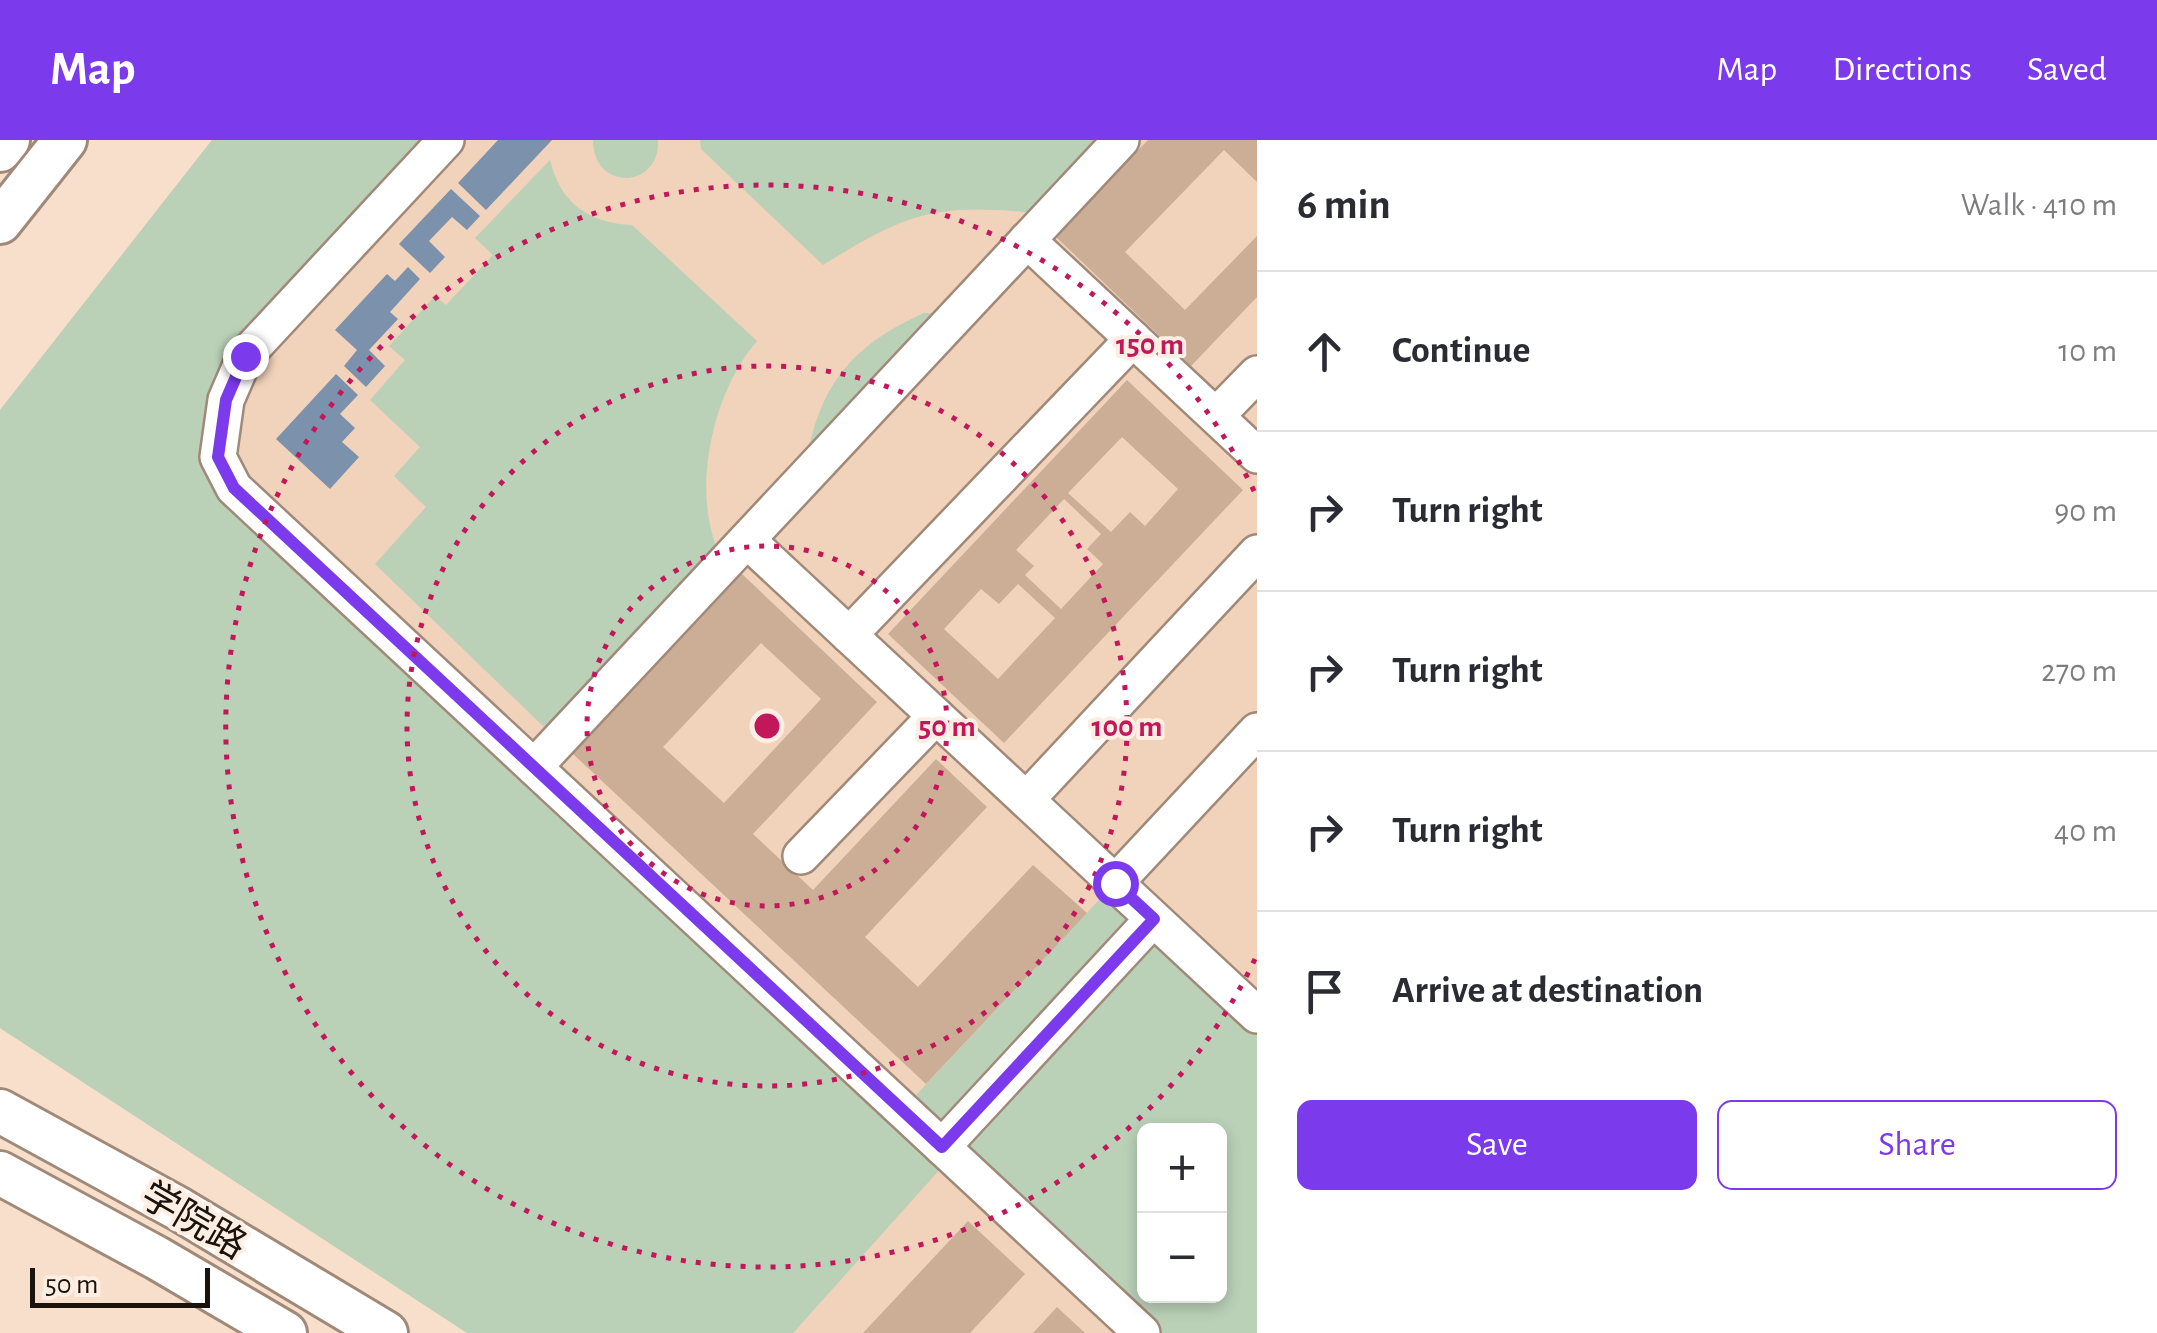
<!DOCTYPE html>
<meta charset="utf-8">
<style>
:root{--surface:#fff;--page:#f7f7f7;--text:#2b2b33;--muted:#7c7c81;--line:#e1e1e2;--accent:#7c3aed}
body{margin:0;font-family:"Alegreya Sans","Noto Sans SC",sans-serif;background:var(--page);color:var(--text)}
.controls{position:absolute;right:30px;bottom:30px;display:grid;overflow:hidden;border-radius:15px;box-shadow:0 5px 15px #0003}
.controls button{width:90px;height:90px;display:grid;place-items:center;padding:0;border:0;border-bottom:2px solid var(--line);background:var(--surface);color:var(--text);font:50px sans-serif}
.scale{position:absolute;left:30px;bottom:25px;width:180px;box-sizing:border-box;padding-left:10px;border:5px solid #1a120c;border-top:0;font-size:28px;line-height:35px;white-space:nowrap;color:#1a120c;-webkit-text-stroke:8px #fdeee3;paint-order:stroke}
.stop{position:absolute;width:30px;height:30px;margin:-22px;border:8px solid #7c3aed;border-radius:50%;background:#fff}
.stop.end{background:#7c3aed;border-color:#fff;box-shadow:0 2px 10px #0008}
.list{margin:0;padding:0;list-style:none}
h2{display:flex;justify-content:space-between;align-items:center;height:130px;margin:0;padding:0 40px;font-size:42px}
h2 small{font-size:32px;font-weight:400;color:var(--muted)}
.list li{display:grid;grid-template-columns:65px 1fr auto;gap:30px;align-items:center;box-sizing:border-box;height:160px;padding:0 40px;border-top:2px solid var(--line)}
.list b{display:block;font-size:38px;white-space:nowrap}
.list em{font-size:32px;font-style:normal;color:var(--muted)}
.actions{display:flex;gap:20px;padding:30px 40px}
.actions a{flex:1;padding:22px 0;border:2px solid var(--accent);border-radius:15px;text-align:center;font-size:35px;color:var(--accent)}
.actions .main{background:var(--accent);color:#fff}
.icon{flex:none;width:55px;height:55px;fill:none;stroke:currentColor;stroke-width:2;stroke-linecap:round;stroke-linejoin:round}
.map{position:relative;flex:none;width:1257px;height:1193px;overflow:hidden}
header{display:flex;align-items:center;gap:60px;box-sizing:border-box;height:140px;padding:0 50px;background:var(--accent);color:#fff}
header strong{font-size:48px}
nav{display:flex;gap:55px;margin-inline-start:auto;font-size:35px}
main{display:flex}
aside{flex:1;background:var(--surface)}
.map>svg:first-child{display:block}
</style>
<header>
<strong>Map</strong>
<nav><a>Map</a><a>Directions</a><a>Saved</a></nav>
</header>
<main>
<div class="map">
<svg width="1257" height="1193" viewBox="0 0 1257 1193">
<rect width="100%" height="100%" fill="#f8dfcc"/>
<path fill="#f1d2ba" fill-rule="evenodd" d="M212,0h1045v1193h-790l-467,-305v-618zM1144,991h76v165h-76z"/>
<g fill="#bad0b7" fill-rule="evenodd">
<path d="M212,0h234l-201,216 -27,101 685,652 212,-226 142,143v307h-115l-190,-177 -159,177h-326l-467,-305v-618zM1144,991h76v165h-76z"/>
<path d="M658,0c2,50 -65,51 -65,0z"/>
<path d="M700,0h403l-69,73c-99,-10 -127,0 -211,52l-122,-116z"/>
<path d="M550,20c10,43 39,63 82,65l125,116c-44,51 -66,147 -39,210l-171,179 -172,-166 51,-57 -32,-31 26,-29 -50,-47 35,-40 -16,-14 46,-50 11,9 47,-50 -18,-17z"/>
<path d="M924,173h16l-132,140c14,-73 49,-110 116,-140z"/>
</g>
<g fill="#7c91ac">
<polygon points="498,0 552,0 486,70 458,43"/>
<polygon points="451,49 480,76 467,90 452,77 429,101 445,117 430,133 399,104"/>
<polygon points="408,127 420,139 390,172 398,179 369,210 385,226 366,247 344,226 357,210 335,190 387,134 395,141"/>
<polygon points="336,234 358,255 340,274 355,288 342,302 359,317 330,349 276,299"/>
</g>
<g fill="#ccae97" fill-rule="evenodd">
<polygon points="1148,0 1257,0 1257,42 1224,10 1125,112 1185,170 1257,96 1257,157 1191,226 1055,96"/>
<path d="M1127,240l116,110 -239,253 -116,-109zM1122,297l56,52 -33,37 -15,-14 -19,20 -43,-39zM1064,359l37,35 -14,15 16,15 -42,45 -36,-34 9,-9 -18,-16zM1018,444l37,34 -57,61 -54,-50 37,-40 18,15z"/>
<path d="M741,433l136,129 -124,132 60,56 123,-131 51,48 -122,130 53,50 115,-122 54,48 -161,171 -354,-331zM761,503l60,56 -97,104 -61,-56z"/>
<polygon points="968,1081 1025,1134 970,1193 863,1193"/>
<polygon points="1057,1167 1085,1193 1033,1193"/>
</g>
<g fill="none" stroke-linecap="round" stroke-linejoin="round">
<g stroke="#a08978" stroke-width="40">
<g id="minor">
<polyline points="446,0 245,216 226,260 218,317 234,348 1142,1193"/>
<polyline points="1027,100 1257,315"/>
<polyline points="1216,276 1257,234"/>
<polyline points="747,400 1257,875"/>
<polyline points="849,495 1133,199"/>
<polyline points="534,627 1121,0"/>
<polyline points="1026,660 1257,413"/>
<polyline points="801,716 936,576"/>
<polyline points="1115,743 1257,591"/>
<polyline points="942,1007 1153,779"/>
</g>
</g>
<g stroke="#a08978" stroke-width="48">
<g id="major">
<polyline points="0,10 8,0"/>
<polyline points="0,82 65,0"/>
<polyline points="0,971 179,1069 386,1193"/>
<polyline points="0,1033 157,1118 285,1193"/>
</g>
</g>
<use href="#minor" stroke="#fff" stroke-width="35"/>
<use href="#major" stroke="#fff" stroke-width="42"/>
</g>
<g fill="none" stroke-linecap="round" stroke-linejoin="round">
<polyline stroke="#7c3aed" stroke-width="12" points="245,216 226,260 218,317 234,348 942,1007 1154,779 1115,743"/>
</g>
<g fill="none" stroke="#c2185b" stroke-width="5" stroke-dasharray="5 10">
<circle cx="767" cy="586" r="180"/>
<circle cx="767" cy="586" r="360"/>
<path d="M1255 819A541 541 0 1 1 1255 353"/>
</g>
<g text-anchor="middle" stroke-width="8" stroke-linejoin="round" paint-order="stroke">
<g font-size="38" fill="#1a120c" stroke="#fdeee3">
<text transform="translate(194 1080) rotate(30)" y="13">学院路</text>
</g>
</g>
<circle cx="767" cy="586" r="15" fill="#c2185b" stroke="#fdeee3" stroke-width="5"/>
<g font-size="30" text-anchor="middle" font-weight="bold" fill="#c2185b" stroke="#fdeee3" stroke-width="8" stroke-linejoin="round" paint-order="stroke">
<text x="1150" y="214">150 m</text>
<text x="947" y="596">50 m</text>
<text x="1127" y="596">100 m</text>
</g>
</svg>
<div class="controls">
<button>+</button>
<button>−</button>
</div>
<div class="scale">50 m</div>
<div class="stop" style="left:1115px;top:743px"></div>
<div class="stop end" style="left:245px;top:216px"></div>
</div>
<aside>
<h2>6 min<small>Walk · 410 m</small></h2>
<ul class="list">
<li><svg class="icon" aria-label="ahead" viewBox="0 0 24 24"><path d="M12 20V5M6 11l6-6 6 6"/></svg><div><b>Continue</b></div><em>10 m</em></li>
<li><svg class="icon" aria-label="right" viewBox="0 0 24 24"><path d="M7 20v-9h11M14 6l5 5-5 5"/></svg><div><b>Turn right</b></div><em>90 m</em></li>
<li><svg class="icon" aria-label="right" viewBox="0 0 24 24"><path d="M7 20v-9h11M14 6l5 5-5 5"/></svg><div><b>Turn right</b></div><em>270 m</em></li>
<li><svg class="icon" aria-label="right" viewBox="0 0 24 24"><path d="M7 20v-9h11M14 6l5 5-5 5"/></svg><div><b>Turn right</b></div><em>40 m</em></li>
<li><svg class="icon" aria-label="arrive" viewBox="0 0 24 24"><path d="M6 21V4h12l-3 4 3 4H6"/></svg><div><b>Arrive at destination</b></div></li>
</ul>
<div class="actions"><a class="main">Save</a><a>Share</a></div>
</aside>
</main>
